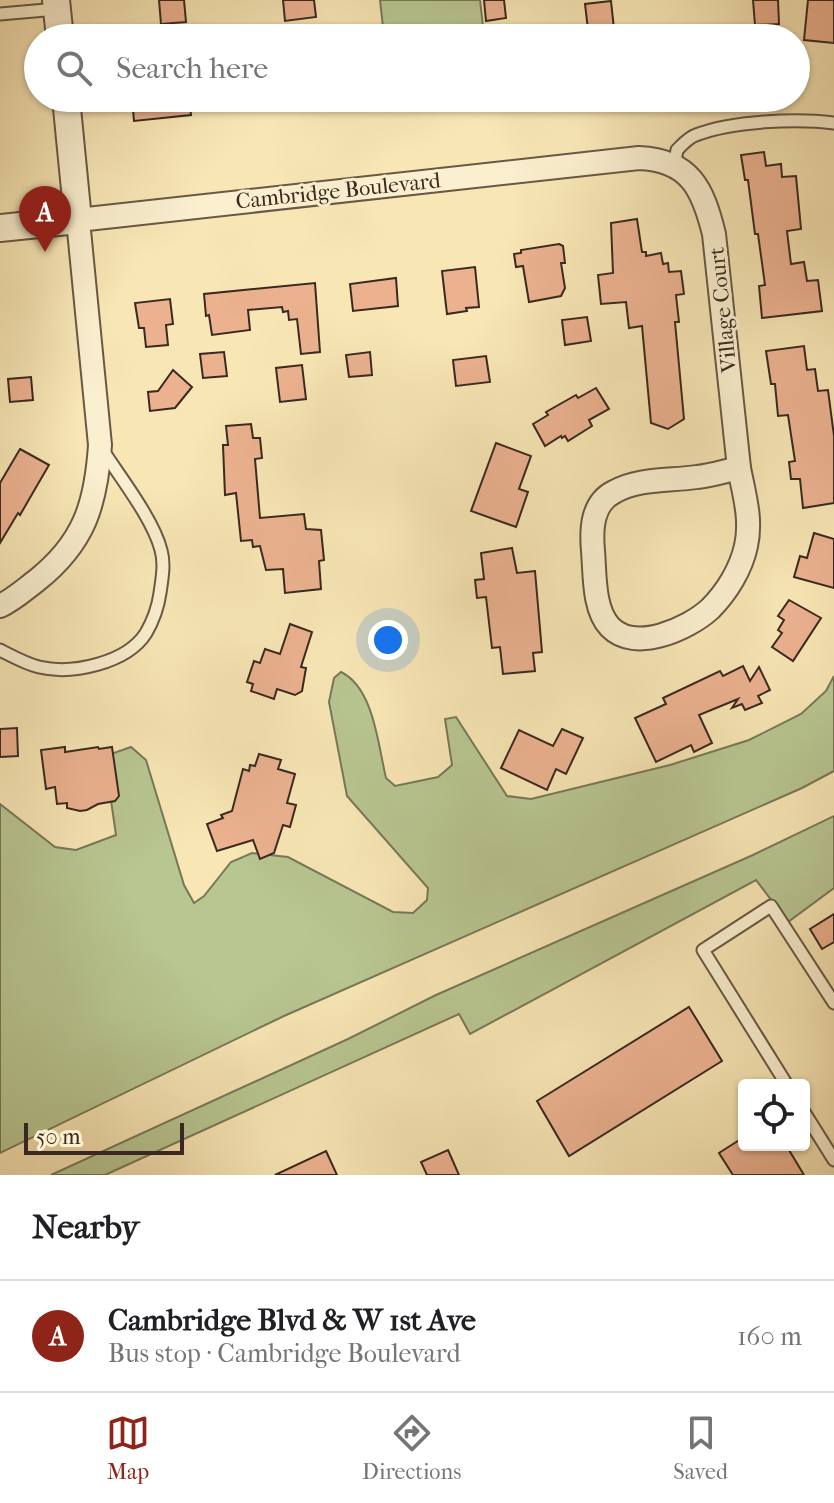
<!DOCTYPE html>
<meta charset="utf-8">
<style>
:root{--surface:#fff;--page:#f6f6f6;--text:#202124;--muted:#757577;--line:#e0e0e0;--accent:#8f2418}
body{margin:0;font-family:"IM FELL French Canon",serif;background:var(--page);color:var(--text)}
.controls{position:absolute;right:24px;bottom:24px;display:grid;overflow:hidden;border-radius:8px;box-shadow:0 2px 6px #0004}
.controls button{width:72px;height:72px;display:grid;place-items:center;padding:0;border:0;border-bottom:2px solid var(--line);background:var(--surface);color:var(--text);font:40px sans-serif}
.scale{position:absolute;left:24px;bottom:20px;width:160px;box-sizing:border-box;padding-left:8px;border:4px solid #392920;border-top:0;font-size:22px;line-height:28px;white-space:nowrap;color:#392920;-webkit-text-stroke:6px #faefcf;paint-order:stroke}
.you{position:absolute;left:388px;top:640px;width:28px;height:28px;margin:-20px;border:6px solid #fff;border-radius:50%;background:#1a73e8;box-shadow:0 0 0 12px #1a73e833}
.badge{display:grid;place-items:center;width:52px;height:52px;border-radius:50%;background:var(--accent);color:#fff;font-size:26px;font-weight:700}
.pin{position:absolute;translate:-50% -66px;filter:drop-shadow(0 2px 4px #0008)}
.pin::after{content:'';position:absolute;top:42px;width:28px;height:24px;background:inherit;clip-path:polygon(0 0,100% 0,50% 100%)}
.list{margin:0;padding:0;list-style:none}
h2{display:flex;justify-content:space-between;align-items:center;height:104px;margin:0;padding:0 32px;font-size:34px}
h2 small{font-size:26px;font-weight:400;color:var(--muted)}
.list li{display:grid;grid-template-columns:52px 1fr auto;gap:24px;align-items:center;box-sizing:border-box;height:112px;padding:0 32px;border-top:2px solid var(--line)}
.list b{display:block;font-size:30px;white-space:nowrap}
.list p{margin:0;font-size:26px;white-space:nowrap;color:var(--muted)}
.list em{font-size:26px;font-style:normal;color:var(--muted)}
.icon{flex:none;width:44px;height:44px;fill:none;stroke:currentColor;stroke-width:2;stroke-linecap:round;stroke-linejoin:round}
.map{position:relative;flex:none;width:834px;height:1175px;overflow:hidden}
.search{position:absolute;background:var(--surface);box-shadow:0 2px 6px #0004;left:24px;right:24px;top:24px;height:88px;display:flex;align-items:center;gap:20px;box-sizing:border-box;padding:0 28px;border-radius:44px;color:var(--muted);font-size:30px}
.sheet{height:216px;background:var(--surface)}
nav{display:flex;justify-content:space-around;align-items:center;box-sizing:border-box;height:112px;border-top:2px solid var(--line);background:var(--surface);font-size:22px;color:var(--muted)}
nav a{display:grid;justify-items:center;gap:4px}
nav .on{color:var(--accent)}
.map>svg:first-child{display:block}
</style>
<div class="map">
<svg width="834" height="1175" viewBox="0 0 834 1175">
<rect width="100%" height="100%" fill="#f8e6b5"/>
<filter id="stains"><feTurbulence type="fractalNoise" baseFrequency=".0025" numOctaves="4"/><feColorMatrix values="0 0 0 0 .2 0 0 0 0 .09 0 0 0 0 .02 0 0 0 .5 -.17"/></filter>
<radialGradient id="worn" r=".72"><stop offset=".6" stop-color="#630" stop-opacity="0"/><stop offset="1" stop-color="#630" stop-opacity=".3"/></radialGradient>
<g fill="#b8c691" stroke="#787858" stroke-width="2">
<polygon points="380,0 480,0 483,26 384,36"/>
<path d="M341,672c33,16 37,73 45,106l9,8 43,-9 14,-12 -7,-46 11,-2 51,79 24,3 139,-34 79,-25 52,-26 25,-23 8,-15v95l-32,17 -518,228 -284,137v-349l55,43 21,3 40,-15 -10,-69 5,-12 20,-7 15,13 38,125 10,18 10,-7 27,-34 21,-9 36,4 105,55 20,1 14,-13 1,-12 -81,-92 -18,-94 5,-24z"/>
<polygon points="834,816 834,888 788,922 756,880 470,1034 459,1014 105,1175 51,1175 348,1039 436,995 753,855"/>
</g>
<g fill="#ecb290" stroke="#392920" stroke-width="2">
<polygon points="159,0 184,0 186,22 161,24"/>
<polygon points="283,0 314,0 316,17 285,21"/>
<polygon points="484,0 504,0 506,18 486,21"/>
<polygon points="753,0 778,0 779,24 755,25"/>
<polygon points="808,0 834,0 834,43 804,40"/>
<polygon points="611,1 615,38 589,38 585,4"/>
<polygon points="132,98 189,98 191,115 134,121"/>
<polygon points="764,152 766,166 781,164 782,177 796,176 801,229 787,231 791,264 804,262 807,281 818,280 822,311 762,318 759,286 765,285 758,234 755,234 748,180 745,180 741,155"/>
<polygon points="637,219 642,252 646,252 646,256 661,253 663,264 668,263 669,272 681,271 684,294 676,295 679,322 675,322 684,419 668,429 651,423 642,326 629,328 626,302 601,304 598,275 613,273 611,223"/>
<polygon points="559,244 563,246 565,263 561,263 565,288 561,296 529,302 523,266 516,267 514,254 521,253 521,250"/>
<polygon points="475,267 479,307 466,308 467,311 447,314 442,271"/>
<polygon points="396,278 398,306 353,311 350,284"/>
<polygon points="315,283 320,352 301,354 297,319 289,320 288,311 283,312 282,307 248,310 250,330 212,335 209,315 206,316 204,294"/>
<polygon points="170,299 173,324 166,325 168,345 146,347 144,328 139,328 135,303"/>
<polygon points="587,317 591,341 565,345 562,320"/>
<polygon points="804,346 807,370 815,369 818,391 828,390 834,436 834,503 803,508 800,479 791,479 789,462 795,461 788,415 778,416 775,384 771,384 766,351"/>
<polygon points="224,352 227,376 203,378 200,354"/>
<polygon points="370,352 372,375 349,377 346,355"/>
<polygon points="486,356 490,382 456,386 453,360"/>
<polygon points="302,365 306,399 280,402 276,368"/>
<polygon points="173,370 192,387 175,408 150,411 148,392 158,391"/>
<polygon points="31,377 33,400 10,402 8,379"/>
<polygon points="596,388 609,409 589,420 592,426 568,441 565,436 562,438 561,436 545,446 533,424 548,415 546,412 576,395 578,398"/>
<polygon points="251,424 253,438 260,438 262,458 255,459 260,518 304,514 306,529 321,530 324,560 319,561 321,589 285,593 283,569 266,570 260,546 253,547 252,540 241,541 236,493 225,495 223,445 228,445 226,426"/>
<polygon points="496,443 531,456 519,489 528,492 516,527 471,511"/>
<polygon points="20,449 49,465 20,515 18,513 0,543 0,483"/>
<polygon points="814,533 834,539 834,588 794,577 800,556 807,558"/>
<polygon points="512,548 517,573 535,571 542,652 533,653 535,671 503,674 500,647 492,648 486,597 477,598 475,580 484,579 481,553"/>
<polygon points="789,600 821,618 793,661 772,647 782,633 778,630 784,620 778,616"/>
<polygon points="290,624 312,632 301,667 306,668 302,691 295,695 277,689 274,699 251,691 253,684 247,682 254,661 260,663 265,649 280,654"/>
<polygon points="743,666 750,681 759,667 770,690 758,696 762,703 745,710 742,704 732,708 738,699 699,715 712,743 694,752 691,745 656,762 635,718 666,704 663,698 720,671 723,676"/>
<polygon points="17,728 18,756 0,757 0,729"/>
<polygon points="562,729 583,738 566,774 556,769 547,790 501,768 519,730 553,746"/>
<polygon points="65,747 65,752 98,747 99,749 112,747 119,796 115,801 98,804 87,810 80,811 67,808 67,803 57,804 55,787 46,789 41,750"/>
<polygon points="259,754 281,760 278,769 295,774 287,803 296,805 290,827 283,825 274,853 260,859 253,840 217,851 207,824 223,818 221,815 232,811 243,769 249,771 250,765 255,766"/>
<polygon points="834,914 834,942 822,949 810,929"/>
<polygon points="689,1007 722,1061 569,1156 537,1101"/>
<polygon points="744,1137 744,1145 786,1145 804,1175 733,1175 719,1153"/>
<polygon points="448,1150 459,1175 427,1175 421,1162"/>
<polygon points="326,1151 337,1175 275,1175"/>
</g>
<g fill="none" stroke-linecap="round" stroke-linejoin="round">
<g stroke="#695845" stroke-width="15">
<g id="service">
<polyline points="0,14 57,9"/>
<path d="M674,166l3,-16c6,-6 12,-13 19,-15 35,-14 101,-17 138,-12"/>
<path d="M0,650c12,6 26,14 39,17 33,8 88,-4 107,-34 7,-12 12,-26 14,-40 2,-14 5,-29 1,-43 -8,-31 -41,-73 -59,-101"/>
<polyline points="787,1085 703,950 771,906 834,1003"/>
<polyline points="804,1112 834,1160"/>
</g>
</g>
<g stroke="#695845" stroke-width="26">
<g id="minor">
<path d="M739,468c5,26 13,51 7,78 -5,23 -19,46 -36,63 -22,20 -75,44 -100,18 -17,-18 -15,-53 -17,-76 -2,-22 -1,-48 21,-59 24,-14 56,-11 83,-15 14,-1 28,-6 42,-9z"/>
<path d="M0,606c13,-6 24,-16 36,-25 48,-38 60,-76 64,-136l-22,-225 561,-62c51,2 64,31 75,76l25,234"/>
</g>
</g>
<g stroke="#695845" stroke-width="30">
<g id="tertiary">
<polyline points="56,0 60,38"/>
<polyline points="0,228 78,220 66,98"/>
</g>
</g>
<use href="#service" stroke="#faefcf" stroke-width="11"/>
<use href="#minor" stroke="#faefcf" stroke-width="22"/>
<use href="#tertiary" stroke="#faefcf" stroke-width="26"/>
</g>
<g text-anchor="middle" stroke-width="6" stroke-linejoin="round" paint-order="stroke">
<g font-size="22" fill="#392920" stroke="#faefcf">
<text transform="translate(338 190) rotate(-6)" y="8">Cambridge Boulevard</text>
<text transform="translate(722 310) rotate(-96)" y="8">Village Court</text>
</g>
</g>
<rect width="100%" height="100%" filter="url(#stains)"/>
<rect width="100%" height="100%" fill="url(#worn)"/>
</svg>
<div class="controls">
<button><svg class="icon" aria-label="locate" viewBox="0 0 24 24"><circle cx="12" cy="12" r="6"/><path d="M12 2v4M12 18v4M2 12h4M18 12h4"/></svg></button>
</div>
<div class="scale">50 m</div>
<div class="you"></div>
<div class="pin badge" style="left:45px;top:252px">A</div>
<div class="search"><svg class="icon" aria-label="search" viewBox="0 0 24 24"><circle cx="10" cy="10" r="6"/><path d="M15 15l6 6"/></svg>Search here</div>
</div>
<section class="sheet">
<h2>Nearby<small></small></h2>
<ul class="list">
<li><span class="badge">A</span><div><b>Cambridge Blvd &amp; W 1st Ave</b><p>Bus stop · Cambridge Boulevard</p></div><em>160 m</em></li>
</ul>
</section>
<nav>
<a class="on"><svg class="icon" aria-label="map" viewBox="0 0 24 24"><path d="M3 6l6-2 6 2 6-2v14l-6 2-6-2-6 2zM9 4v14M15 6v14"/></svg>Map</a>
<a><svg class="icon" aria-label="directions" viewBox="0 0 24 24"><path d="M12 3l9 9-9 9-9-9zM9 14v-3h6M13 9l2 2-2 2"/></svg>Directions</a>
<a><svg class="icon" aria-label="saved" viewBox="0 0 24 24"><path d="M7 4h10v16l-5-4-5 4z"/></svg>Saved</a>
</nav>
